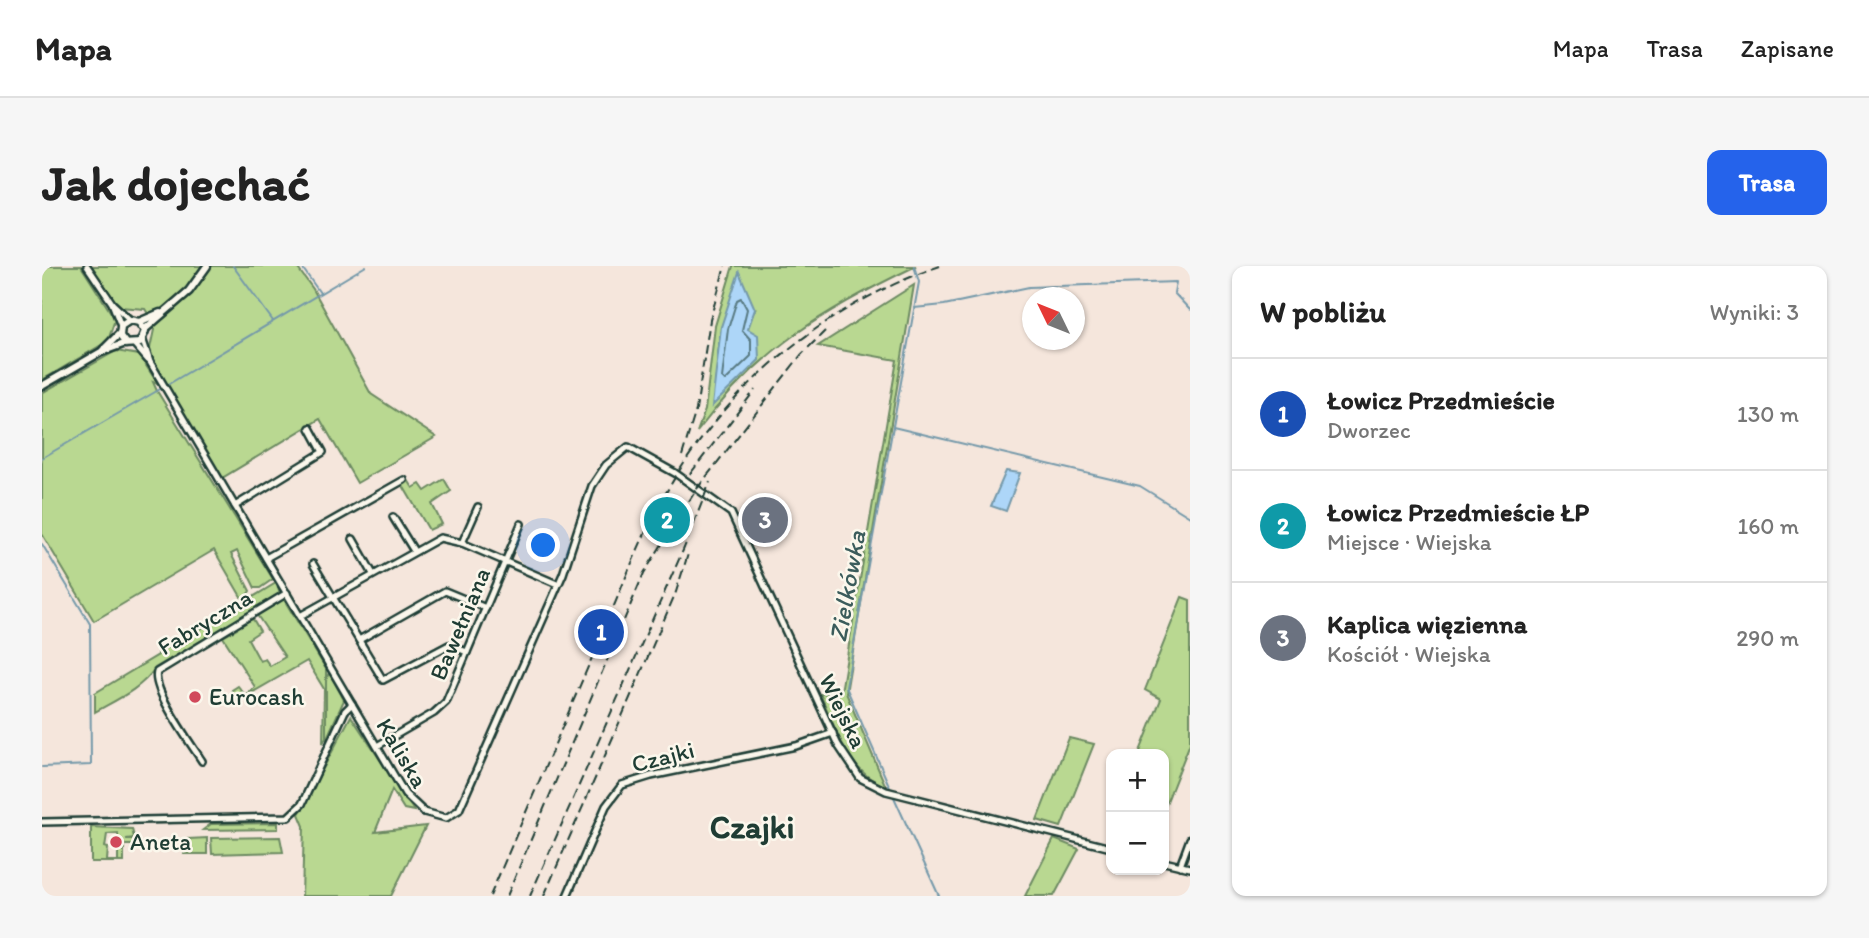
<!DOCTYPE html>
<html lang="pl">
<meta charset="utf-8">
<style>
:root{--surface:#fff;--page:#f6f6f6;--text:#222;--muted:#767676;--line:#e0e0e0;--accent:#2563eb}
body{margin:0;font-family:Itim,sans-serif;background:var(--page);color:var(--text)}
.controls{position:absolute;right:21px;bottom:21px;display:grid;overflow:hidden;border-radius:14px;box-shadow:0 2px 5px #0004}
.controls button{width:63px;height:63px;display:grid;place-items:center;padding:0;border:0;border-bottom:2px solid var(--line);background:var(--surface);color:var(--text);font:35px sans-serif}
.compass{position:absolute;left:980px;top:21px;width:63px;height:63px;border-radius:50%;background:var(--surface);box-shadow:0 2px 5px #0004;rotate:313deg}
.you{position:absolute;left:502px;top:280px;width:24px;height:24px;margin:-18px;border:5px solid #fff;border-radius:50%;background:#1a73e8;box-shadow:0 0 0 10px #1a73e833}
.badge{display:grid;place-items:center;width:46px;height:46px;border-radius:50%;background:var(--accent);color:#fff;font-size:23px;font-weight:700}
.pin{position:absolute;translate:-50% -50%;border:4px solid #fff;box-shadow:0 2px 7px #0006}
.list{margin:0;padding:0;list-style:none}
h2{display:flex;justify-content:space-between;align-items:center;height:91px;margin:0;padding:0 28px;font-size:30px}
h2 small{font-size:23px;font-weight:400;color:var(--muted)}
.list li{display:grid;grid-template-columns:46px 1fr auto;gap:21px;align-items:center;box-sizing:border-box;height:112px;padding:0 28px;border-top:2px solid var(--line)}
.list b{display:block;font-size:26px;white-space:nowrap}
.list p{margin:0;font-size:23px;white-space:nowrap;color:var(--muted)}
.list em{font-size:23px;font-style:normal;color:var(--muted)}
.map{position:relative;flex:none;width:1148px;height:630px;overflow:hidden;border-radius:14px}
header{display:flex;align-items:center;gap:42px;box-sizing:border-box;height:98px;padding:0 35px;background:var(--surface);border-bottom:2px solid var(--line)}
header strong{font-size:33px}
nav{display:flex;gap:38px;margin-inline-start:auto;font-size:24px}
.intro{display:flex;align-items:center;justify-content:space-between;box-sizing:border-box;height:168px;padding:0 42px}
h1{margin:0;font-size:49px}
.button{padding:18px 32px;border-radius:14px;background:var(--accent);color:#fff;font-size:24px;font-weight:700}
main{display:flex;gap:42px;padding:0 42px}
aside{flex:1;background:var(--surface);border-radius:14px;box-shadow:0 2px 5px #0004}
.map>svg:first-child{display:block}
</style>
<header>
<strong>Mapa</strong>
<nav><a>Mapa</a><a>Trasa</a><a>Zapisane</a></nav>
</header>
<div class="intro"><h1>Jak dojechać</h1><a class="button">Trasa</a></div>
<main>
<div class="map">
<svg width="1148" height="630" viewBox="0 0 1148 630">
<rect width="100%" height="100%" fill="#f5e6dc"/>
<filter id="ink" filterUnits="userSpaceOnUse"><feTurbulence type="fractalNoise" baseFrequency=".0143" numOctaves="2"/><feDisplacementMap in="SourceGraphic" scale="14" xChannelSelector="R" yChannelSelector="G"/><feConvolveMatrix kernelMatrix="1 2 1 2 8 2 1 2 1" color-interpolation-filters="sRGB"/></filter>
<g filter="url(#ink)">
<g fill="#b9d891" stroke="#6c8a62" stroke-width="2" fill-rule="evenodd">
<polygon points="0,0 39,0 73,53 66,75 0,114"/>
<polygon points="48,0 254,0 271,23 329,128 394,171 315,217 278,153 180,212 107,87 113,59 103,43 77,41"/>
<path d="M691,0h183c-92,44 -156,82 -219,166l8,-22 10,-84zM713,43l-42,96 8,-78z"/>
<path d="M872,19l-68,408 40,94c-40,-16 -49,-57 -66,-93l21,-2 56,-332 -79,-14z"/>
<polygon points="74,85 97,89 116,118 111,116 115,125 231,313 218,322 213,322 195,285 189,288 208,325 201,334 172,284 52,355 0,268 0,127"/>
<polygon points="402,213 409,225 390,238 400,258 387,264 360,218 366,214 371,222 378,218 383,225"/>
<path d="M234,317l4,11 -125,74c-13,20 -37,31 -60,44v-19l63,-38 1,-5 15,-5z"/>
<polygon points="1140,331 1148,334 1148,477 1122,543 1122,488 1097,488 1119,433 1103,424"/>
<polygon points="241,332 284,403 284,471 281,477 282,423 265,395 192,437 188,430 190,424 196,420 204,430 213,421 181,371 195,363 194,359 211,353 218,365 206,373 218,395 223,393 228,400 243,391 215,349"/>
<polygon points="287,406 302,434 284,474 284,415"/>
<polygon points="309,450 372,545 362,543 350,524 333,566 384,560 349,630 260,630 262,560 257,548"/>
<polygon points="1027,472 1052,478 1019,561 995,554"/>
<polygon points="236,557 236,563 161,564 169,558"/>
<polygon points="49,561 90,563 92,572 84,573 92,573 92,579 76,579 76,567 65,568 63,581 66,582 65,595 76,595 76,581 82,582 82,596 49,596"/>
<polygon points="238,571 241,586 170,588 169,572"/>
<polygon points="165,572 165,588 142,588 142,578 146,573"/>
<polygon points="1012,573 1037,583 1012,630 983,630"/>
</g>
<g fill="#add6f8" stroke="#7499aa" stroke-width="2">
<polygon points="697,6 713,43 706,63 716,69 717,94 670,140 679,61"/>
<polygon points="964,205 978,207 964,245 949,240"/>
</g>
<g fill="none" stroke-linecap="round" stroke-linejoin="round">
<polygon stroke="#587a82" stroke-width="2" points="699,32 705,43 700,64 709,74 709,90 683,115 680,112 686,63 695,34"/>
<g stroke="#7499aa" stroke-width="2">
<polyline points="191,0 231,55"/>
<polyline points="259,0 278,27"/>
<polyline points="872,42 902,39 987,21 1134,16 1132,27 1148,44"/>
<polyline points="125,119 324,0"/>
<polyline points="851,161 1098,220 1148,251"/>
<polyline points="0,192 120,122"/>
<polyline points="0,278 48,358 49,499 0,501"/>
<polyline points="849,524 804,421 877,16 872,0"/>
<polyline points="851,529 897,630"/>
</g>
<g stroke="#1f3d34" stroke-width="10">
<g id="minor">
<polyline points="45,0 70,37 79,60"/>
<polyline points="72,39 88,54"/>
<polyline points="101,75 108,96 363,528 382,546 404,552 417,544 521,308 550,220 564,199 586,181 633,207 689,247 796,479 818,512 844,525 1069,582"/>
<polyline points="93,79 106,94"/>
<polyline points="193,240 281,186 268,162"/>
<polyline points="351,251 372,285"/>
<polyline points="311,273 331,308"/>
<polyline points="420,277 436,241"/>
<polyline points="224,292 362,214"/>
<polyline points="271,298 341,414 407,379 425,386"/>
<polyline points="258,350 398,272 420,277 515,318"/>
<polyline points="317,374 403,325 444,342"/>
<polyline points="335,480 392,447 404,436 479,258"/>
<path d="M160,495c-11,-17 -51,-72 -45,-89l130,-79"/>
<polyline points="0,556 246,551 260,538 303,445 310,438"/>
<polyline points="1122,596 1148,602"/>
<polyline points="1138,600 1148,573"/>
<polyline points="525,630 564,540 580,519 609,510 754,480 791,467"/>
</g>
</g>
<g stroke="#1f3d34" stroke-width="11">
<g id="tertiary">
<polyline points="97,56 118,47"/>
<polyline points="103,63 147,25 165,0"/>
<polyline points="61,84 77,68"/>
<polyline points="0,120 59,86 81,78 98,77 103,65 97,56 88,54 79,60 78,70 84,78"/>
</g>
</g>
<use href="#minor" stroke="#fbf7ec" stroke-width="5"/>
<use href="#tertiary" stroke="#fbf7ec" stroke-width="6"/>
<g stroke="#1f3d34" stroke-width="2" stroke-dasharray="10 5" stroke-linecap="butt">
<polyline points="640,190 654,144 668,54 683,0"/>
<polyline points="648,208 713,124"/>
<path d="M448,630c35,-81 69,-162 104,-243 20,-45 37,-92 59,-136 59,-118 162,-208 287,-251"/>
<polyline points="465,630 602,307 654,224 759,89 783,65"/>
<polyline points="488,630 642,282 668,216"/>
<polyline points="502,630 634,326 646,288"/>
</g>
</g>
</g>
<g fill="#d1495b" stroke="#fbf7ec" stroke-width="2.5">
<circle cx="153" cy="431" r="7"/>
<circle cx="74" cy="576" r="7"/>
</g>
<g text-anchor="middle" stroke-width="5" stroke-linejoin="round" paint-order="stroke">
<g font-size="24" fill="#1f3d34" stroke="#fbf7ec">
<text transform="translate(163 356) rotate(-31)" y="8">Fabryczna</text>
<text transform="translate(418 358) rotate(-67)" y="8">Bawełniana</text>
<text transform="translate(801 445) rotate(64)" y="8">Wiejska</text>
<text transform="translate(360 487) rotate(59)" y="8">Kaliska</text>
<text transform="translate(621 491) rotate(-14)" y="8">Czajki</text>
</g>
<g font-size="24" fill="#1f3d34" stroke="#fbf7ec" text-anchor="start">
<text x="167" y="439">Eurocash</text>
<text x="88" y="584">Aneta</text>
</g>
<g font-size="26" font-style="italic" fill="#3b5c5b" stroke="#fbf7ec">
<text transform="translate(805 320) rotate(-80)" y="9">Zielkówka</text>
</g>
<g font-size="32" font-weight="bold" fill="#1f3d34" stroke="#fbf7ec">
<text x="710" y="572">Czajki</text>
</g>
</g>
</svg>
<div class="controls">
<button>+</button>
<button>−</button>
</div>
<svg class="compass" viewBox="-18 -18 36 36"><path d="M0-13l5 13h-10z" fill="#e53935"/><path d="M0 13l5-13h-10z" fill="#767676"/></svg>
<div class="you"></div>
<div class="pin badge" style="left:559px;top:366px;background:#1a4fb4">1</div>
<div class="pin badge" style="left:625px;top:254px;background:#0f9aa8">2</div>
<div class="pin badge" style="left:723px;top:254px;background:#6b7280">3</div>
</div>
<aside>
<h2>W pobliżu<small>Wyniki: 3</small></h2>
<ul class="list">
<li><span class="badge" style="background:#1a4fb4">1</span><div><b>Łowicz Przedmieście</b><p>Dworzec</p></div><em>130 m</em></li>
<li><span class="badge" style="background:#0f9aa8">2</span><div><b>Łowicz Przedmieście ŁP</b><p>Miejsce · Wiejska</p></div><em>160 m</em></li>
<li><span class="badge" style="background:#6b7280">3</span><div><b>Kaplica więzienna</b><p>Kościół · Wiejska</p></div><em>290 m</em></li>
</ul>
</aside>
</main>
